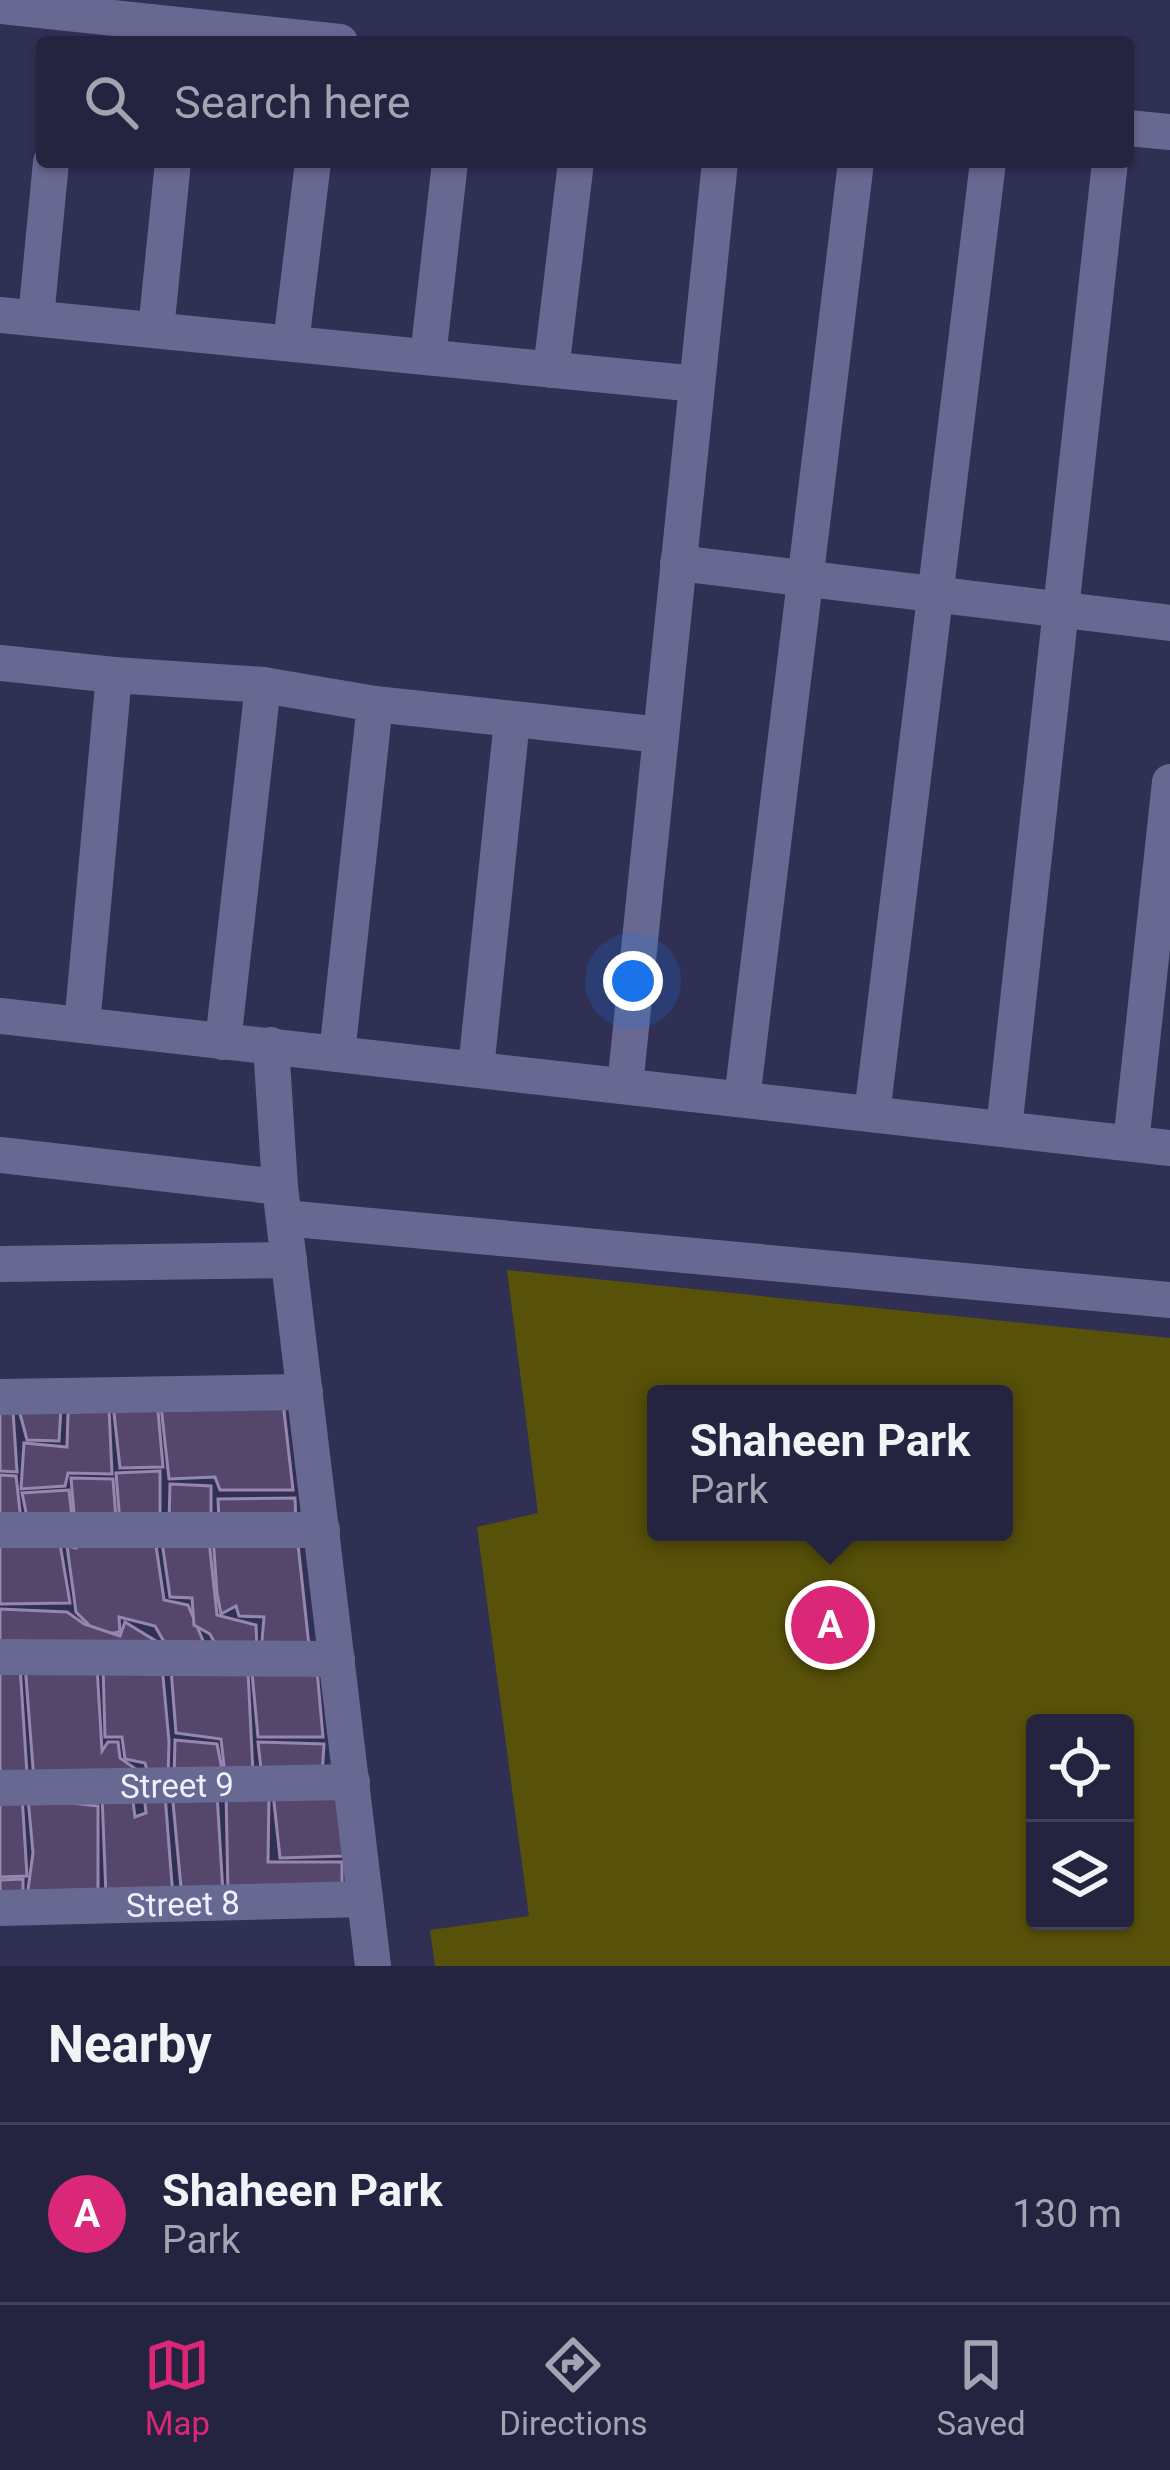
<!DOCTYPE html>
<style>
:root{--surface:#242440;--page:#2c2c47;--text:#f1f3f6;--muted:#a3a4b1;--line:#414159;--accent:#db2777}
body{margin:0;font-family:Roboto,sans-serif;background:var(--page);color:var(--text)}
.controls{position:absolute;right:36px;bottom:36px;display:grid;overflow:hidden;border-radius:12px;box-shadow:0 3px 9px #0004}
.controls button{width:108px;height:108px;display:grid;place-items:center;padding:0;border:0;border-bottom:3px solid var(--line);background:var(--surface);color:var(--text);font:60px sans-serif}
.you{position:absolute;left:633px;top:981px;width:42px;height:42px;margin:-30px;border:9px solid #fff;border-radius:50%;background:#1a73e8;box-shadow:0 0 0 18px #1a73e833}
.badge{display:grid;place-items:center;width:78px;height:78px;border-radius:50%;background:var(--accent);color:#fff;font-size:39px;font-weight:700}
.pin{position:absolute;translate:-50% -50%;border:6px solid #fff;box-shadow:0 3px 12px #0006}
.popup{position:absolute;left:647px;top:1385px;width:366px;height:156px;box-sizing:border-box;display:grid;place-content:center;border-radius:12px;background:var(--surface);filter:drop-shadow(0 3px 9px #0005);font-size:39px;white-space:nowrap;color:var(--muted)}
.popup b{font-size:45px;color:var(--text)}
.popup::after{content:'';position:absolute;left:50%;top:100%;margin-left:-24px;border:24px solid transparent;border-top-color:var(--surface)}
.list{margin:0;padding:0;list-style:none}
h2{display:flex;justify-content:space-between;align-items:center;height:156px;margin:0;padding:0 48px;font-size:51px}
h2 small{font-size:39px;font-weight:400;color:var(--muted)}
.list li{display:grid;grid-template-columns:78px 1fr auto;gap:36px;align-items:center;box-sizing:border-box;height:180px;padding:0 48px;border-top:3px solid var(--line)}
.list b{display:block;font-size:45px;white-space:nowrap}
.list p{margin:0;font-size:39px;white-space:nowrap;color:var(--muted)}
.list em{font-size:39px;font-style:normal;color:var(--muted)}
.icon{flex:none;width:66px;height:66px;fill:none;stroke:currentColor;stroke-width:2;stroke-linecap:round;stroke-linejoin:round}
.map{position:relative;flex:none;width:1170px;height:1966px;overflow:hidden}
.search{position:absolute;background:var(--surface);box-shadow:0 3px 9px #0004;left:36px;right:36px;top:36px;height:132px;display:flex;align-items:center;gap:30px;box-sizing:border-box;padding:0 42px;border-radius:12px;color:var(--muted);font-size:45px}
.sheet{height:336px;background:var(--surface)}
nav{display:flex;justify-content:space-around;align-items:center;box-sizing:border-box;height:168px;border-top:3px solid var(--line);background:var(--surface);font-size:33px;color:var(--muted)}
nav a{display:grid;justify-items:center;gap:6px}
nav .on{color:var(--accent)}
.map>svg:first-child{display:block}
</style>
<div class="map">
<svg width="1170" height="1966" viewBox="0 0 1170 1966">
<rect width="100%" height="100%" fill="#303055"/>
<path fill="#585109" fill-rule="evenodd" d="M507,1270l663,68v628h-735l-5,-36 99,-14 -52,-389 61,-14zM656,1394h348v138h-348zM1035,1723h90v198h-90z"/>
<g fill="#55466c" stroke="#9686b0" stroke-width="3">
<polygon points="157,1400 163,1467 120,1468 113,1404"/>
<polygon points="283,1402 293,1490 220,1490 215,1477 169,1479 161,1406"/>
<polygon points="61,1407 59,1441 27,1440 19,1410"/>
<polygon points="109,1408 112,1474 68,1473 65,1486 21,1489 24,1443 67,1447 68,1413"/>
<polygon points="0,1411 13,1411 17,1472 0,1471"/>
<polygon points="160,1471 160,1521 120,1523 116,1473"/>
<polygon points="0,1475 16,1476 21,1520 0,1521"/>
<polygon points="71,1478 113,1479 116,1519 75,1525"/>
<polygon points="170,1484 211,1486 211,1522 169,1523"/>
<polygon points="69,1490 74,1536 31,1536 22,1493"/>
<polygon points="295,1498 296,1525 219,1520 218,1499"/>
<polygon points="78,1535 155,1539 164,1600 188,1605 207,1650 170,1652 155,1626 119,1617 120,1632 99,1635 76,1612 67,1546 76,1548"/>
<polygon points="161,1535 209,1540 217,1615 256,1625 257,1651 220,1653 210,1634 194,1625 192,1598 170,1597"/>
<polygon points="297,1535 309,1646 261,1653 264,1617 239,1616 236,1606 221,1614 217,1593 213,1536"/>
<polygon points="0,1536 60,1544 70,1603 0,1604"/>
<polygon points="0,1609 67,1612 84,1624 120,1636 125,1622 159,1643 0,1647"/>
<polygon points="25,1664 97,1667 102,1751 108,1742 118,1742 120,1758 140,1772 34,1781"/>
<polygon points="0,1665 20,1666 27,1774 0,1775"/>
<polygon points="103,1666 162,1666 169,1741 168,1779 150,1781 145,1763 125,1759 122,1737 105,1737"/>
<polygon points="171,1669 248,1671 253,1774 225,1775 221,1739 176,1733"/>
<polygon points="317,1670 323,1737 258,1737 252,1673"/>
<polygon points="175,1740 217,1744 226,1790 174,1779"/>
<polygon points="258,1742 324,1744 322,1776 263,1787"/>
<polygon points="339,1787 344,1856 280,1858 273,1793"/>
<polygon points="226,1790 269,1794 268,1862 342,1862 342,1893 228,1895"/>
<polygon points="172,1792 217,1794 223,1893 182,1898"/>
<polygon points="0,1793 22,1795 27,1876 0,1877"/>
<polygon points="132,1794 135,1817 146,1813 144,1794 165,1795 173,1897 106,1895 102,1795"/>
<polygon points="28,1798 98,1806 98,1894 26,1904 33,1853"/>
<polygon points="23,1879 23,1901 0,1903 0,1880"/>
</g>
<g fill="none" stroke-linecap="round" stroke-linejoin="round">
<g stroke="#676992" stroke-width="36">
<polyline points="0,6 340,42"/>
<polyline points="1128,128 1170,132"/>
<polyline points="0,315 697,384"/>
<polyline points="36,318 51,162"/>
<polyline points="156,330 173,162"/>
<polyline points="291,343 313,162"/>
<polyline points="428,357 450,162"/>
<polyline points="551,370 576,162"/>
<polyline points="678,563 1170,623"/>
<polyline points="0,663 114,675 263,685 375,704 661,735"/>
<polyline points="0,1016 1170,1148"/>
<polyline points="82,1025 114,675"/>
<polyline points="223,1042 263,685"/>
<polyline points="271,1045 280,1187 373,1966"/>
<polyline points="337,1054 375,704"/>
<polyline points="476,1069 512,720"/>
<polyline points="625,1086 720,162"/>
<polyline points="742,1099 856,162"/>
<polyline points="872,1114 988,162"/>
<polyline points="1004,1129 1110,162"/>
<polyline points="1131,1143 1170,782"/>
<polyline points="0,1155 280,1187"/>
<polyline points="284,1218 1170,1300"/>
<polyline points="0,1264 289,1260"/>
<polyline points="0,1397 305,1392"/>
<polyline points="0,1530 322,1530"/>
<polyline points="0,1657 337,1659"/>
<path id="s1" d="M0,1788l352,-6"/>
<path id="s2" d="M0,1908l365,-9"/>
</g>
</g>
<g text-anchor="middle" stroke-width="9" stroke-linejoin="round" paint-order="stroke">
<g font-size="33" fill="#eff0fe" stroke="#27264a">
<text dy="12" stroke="none"><textPath href="#s1" startOffset="177">Street 9</textPath></text>
<text dy="12" stroke="none"><textPath href="#s2" startOffset="183">Street 8</textPath></text>
</g>
</g>
</svg>
<div class="controls">
<button><svg class="icon" aria-label="locate" viewBox="0 0 24 24"><circle cx="12" cy="12" r="6"/><path d="M12 2v4M12 18v4M2 12h4M18 12h4"/></svg></button>
<button><svg class="icon" aria-label="layers" viewBox="0 0 24 24"><path d="M12 4l9 5-9 5-9-5zM3 14l9 5 9-5"/></svg></button>
</div>
<div class="you"></div>
<div class="pin badge" style="left:830px;top:1625px">A</div>
<div class="popup"><b>Shaheen Park</b>Park</div>
<div class="search"><svg class="icon" aria-label="search" viewBox="0 0 24 24"><circle cx="10" cy="10" r="6"/><path d="M15 15l6 6"/></svg>Search here</div>
</div>
<section class="sheet">
<h2>Nearby<small></small></h2>
<ul class="list">
<li><span class="badge">A</span><div><b>Shaheen Park</b><p>Park</p></div><em>130 m</em></li>
</ul>
</section>
<nav>
<a class="on"><svg class="icon" aria-label="map" viewBox="0 0 24 24"><path d="M3 6l6-2 6 2 6-2v14l-6 2-6-2-6 2zM9 4v14M15 6v14"/></svg>Map</a>
<a><svg class="icon" aria-label="directions" viewBox="0 0 24 24"><path d="M12 3l9 9-9 9-9-9zM9 14v-3h6M13 9l2 2-2 2"/></svg>Directions</a>
<a><svg class="icon" aria-label="saved" viewBox="0 0 24 24"><path d="M7 4h10v16l-5-4-5 4z"/></svg>Saved</a>
</nav>
